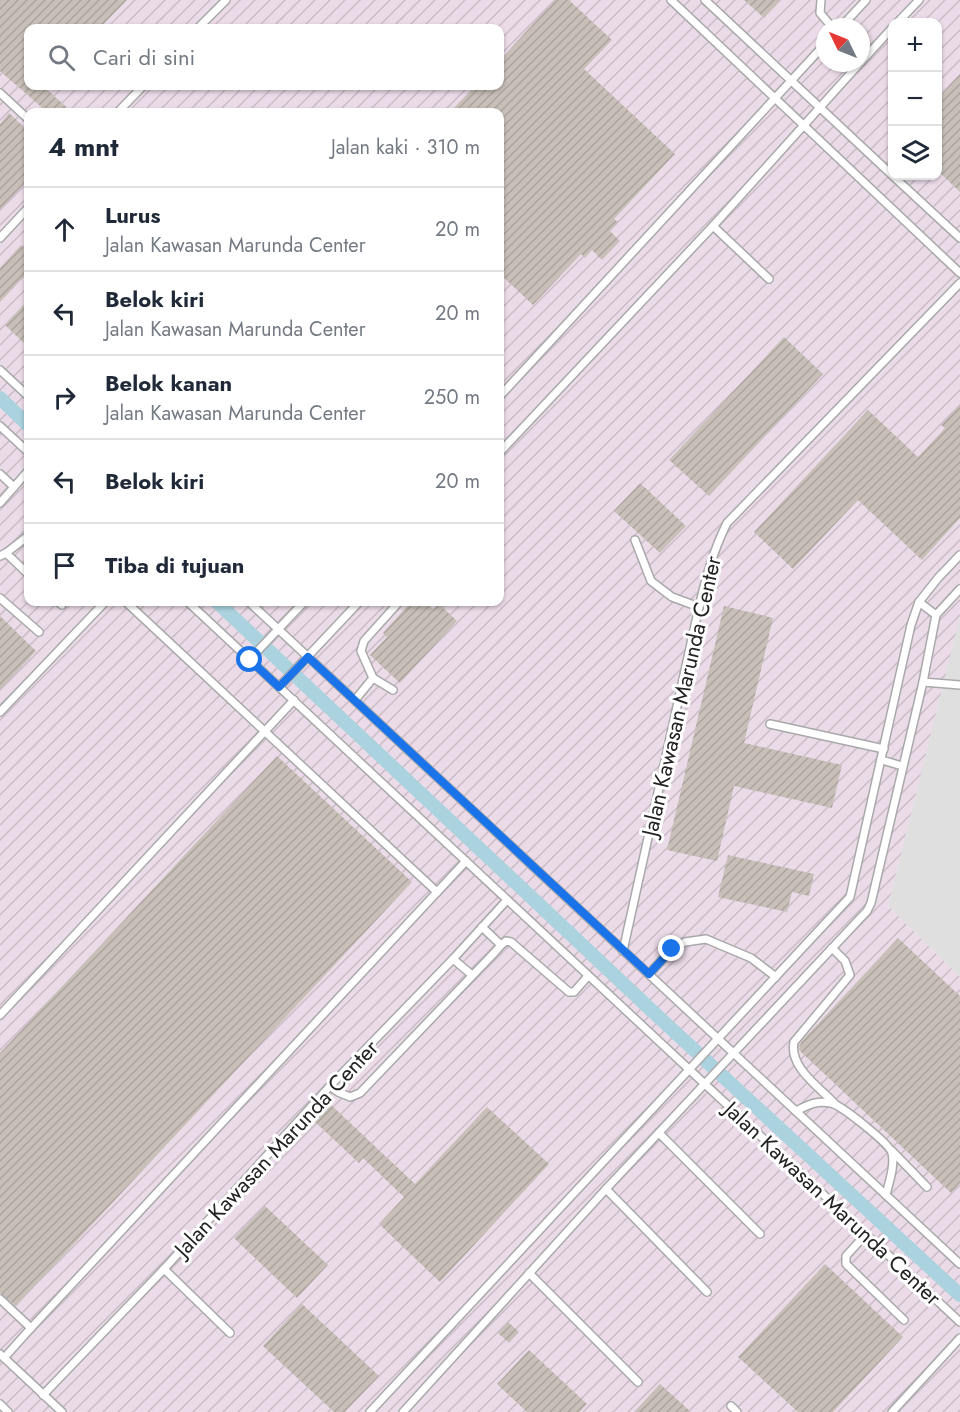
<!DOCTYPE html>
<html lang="id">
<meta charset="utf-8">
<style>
:root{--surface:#fff;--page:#f2f2f3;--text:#1f2937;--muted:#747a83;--line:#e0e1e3}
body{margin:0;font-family:Jost,sans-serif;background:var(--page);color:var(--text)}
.controls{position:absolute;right:18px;top:18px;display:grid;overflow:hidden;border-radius:12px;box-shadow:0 2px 4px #0004}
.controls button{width:54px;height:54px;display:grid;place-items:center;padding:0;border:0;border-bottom:2px solid var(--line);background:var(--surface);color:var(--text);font:30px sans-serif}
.compass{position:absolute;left:816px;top:18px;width:54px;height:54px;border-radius:50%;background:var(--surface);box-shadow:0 2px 4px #0004;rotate:313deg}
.stop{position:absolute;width:18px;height:18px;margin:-14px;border:4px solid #1a73e8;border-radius:50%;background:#fff}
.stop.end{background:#1a73e8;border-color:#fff;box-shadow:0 2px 6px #0008}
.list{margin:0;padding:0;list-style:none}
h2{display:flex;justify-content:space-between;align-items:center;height:78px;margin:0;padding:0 24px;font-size:26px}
h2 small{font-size:20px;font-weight:400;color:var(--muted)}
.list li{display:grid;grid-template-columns:39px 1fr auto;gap:18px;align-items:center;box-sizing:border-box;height:84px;padding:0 24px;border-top:2px solid var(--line)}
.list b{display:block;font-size:22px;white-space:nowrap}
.list p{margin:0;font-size:20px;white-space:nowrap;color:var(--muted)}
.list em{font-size:20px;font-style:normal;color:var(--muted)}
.icon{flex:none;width:33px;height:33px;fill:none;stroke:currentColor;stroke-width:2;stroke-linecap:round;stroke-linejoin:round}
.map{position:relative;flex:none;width:960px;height:1412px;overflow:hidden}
.search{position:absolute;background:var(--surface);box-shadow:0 2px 4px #0004;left:24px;top:24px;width:480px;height:66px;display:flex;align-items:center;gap:15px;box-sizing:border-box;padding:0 21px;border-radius:12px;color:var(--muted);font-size:22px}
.panel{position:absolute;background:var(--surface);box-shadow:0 2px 4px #0004;left:24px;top:108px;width:480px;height:498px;border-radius:12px}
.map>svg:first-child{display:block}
</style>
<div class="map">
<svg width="960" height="1412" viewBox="0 0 960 1412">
<defs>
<pattern id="industrial-furrows" width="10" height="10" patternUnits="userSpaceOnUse" patternTransform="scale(1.5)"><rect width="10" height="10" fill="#ebdbe8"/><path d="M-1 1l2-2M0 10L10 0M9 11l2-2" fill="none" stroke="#c9bcc7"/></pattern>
<pattern id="building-hatch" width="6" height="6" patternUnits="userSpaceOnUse" patternTransform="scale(1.5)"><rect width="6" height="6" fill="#c7bfb8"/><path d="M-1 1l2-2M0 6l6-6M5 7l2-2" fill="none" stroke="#aba49e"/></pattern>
</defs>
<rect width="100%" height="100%" fill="#f2efe9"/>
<polygon fill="#e0dfdf" points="959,616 960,616 960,977 888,906"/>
<path fill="url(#industrial-furrows)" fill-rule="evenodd" d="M0,0h960v616l-72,290 72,71v435h-960zM892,22h46v154h-46zM825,27h36v36h-36zM28,28h472v58h-472zM28,112h472v490h-472z"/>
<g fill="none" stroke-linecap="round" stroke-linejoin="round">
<g stroke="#aad3df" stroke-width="14">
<polyline points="0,398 28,425"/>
<polyline points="217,602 664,1022 960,1295"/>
</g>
</g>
<g fill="url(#building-hatch)">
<polygon points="0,0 127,0 100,28 28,28 28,86 43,86 72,112 47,112 0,71"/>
<polygon points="555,0 569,0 612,40 584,69 675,154 614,219 618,222 610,231 620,241 602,260 592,250 585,258 581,254 533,305 500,274 500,112 450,112 475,86 500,86 500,60"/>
<polygon points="744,0 781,0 764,18"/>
<polygon points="960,74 960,192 938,171 938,98"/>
<polygon points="9,113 28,131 28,180 0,210 0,124"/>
<polygon points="21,245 28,252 28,272 0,302 0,268"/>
<polygon points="28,300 28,347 5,325"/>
<polygon points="784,337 823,374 709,496 669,460"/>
<polygon points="960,405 960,518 922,560 858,500 793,569 754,532 868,410 918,457 945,428 941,425"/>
<polygon points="640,483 686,526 660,553 614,511"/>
<polygon points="411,602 425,602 433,609 439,604 457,621 400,683 370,655 387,637 383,633"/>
<polygon points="724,606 773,618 744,743 842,765 832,808 734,786 717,861 667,850"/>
<polygon points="0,616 36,651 0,690"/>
<polygon points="277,756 412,882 16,1306 0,1293 0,1053"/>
<polygon points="728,855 814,874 809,896 792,892 787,912 718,897"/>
<polygon points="898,938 960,996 960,1183 951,1193 799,1050 801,1042"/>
<polygon points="330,1104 415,1184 487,1107 549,1164 440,1282 379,1224 404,1197 363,1158 359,1163 314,1121"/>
<polygon points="265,1206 328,1265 297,1298 234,1238"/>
<polygon points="825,1264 903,1337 833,1412 798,1412 738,1357"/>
<polygon points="302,1304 379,1376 345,1412 334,1412 263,1346"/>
<polygon points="508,1322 519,1332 509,1343 498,1333"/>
<polygon points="529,1350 587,1404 579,1412 527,1412 497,1384"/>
<polygon points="660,1384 691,1412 634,1412"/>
</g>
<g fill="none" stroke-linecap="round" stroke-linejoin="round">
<g stroke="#a9a9a9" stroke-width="10">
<g id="service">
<polyline points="671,0 960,273"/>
<polyline points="705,0 892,175"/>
<polyline points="821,0 820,13 832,27"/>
<polyline points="898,22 919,0"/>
<polyline points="841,27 866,0"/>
<polyline points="198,28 226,0"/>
<polyline points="861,62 892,28"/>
<polyline points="0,93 28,119"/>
<polyline points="118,112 143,86"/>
<polyline points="893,176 960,238"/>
<polyline points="713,226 769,279"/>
<polyline points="0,238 28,208"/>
<polyline points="0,370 28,396"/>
<polyline points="500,396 825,44"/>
<polyline points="0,426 28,452"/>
<polyline points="500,452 713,226 860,63"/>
<polyline points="0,474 14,487"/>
<polyline points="0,503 28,471"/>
<polyline points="635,540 651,581 672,597 699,607"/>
<polyline points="6,553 28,536"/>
<polyline points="0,556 6,553 28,574"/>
<polyline points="0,598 39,632"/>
<polyline points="58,602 62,605"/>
<polyline points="126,602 437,892"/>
<polyline points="188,602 960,1322"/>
<polyline points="249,602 960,1264"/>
<polyline points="919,602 936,615"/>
<polyline points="250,659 304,602"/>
<polyline points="373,678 393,690"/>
<polyline points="923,682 960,685"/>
<polyline points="279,687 359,602"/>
<polyline points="355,700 373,678 361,651 364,641 399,602"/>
<polyline points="0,712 105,602"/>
<polyline points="770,724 884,749"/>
<polyline points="882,760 902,766"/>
<polyline points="501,945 506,941 511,942 569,992 574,992 588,976"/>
<path d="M832,948l13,13 5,14 -56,67c-5,25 24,44 40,61"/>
<path d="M623,951l76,-344c7,-29 14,-56 28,-84l233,-240"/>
<polyline points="453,959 472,975"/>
<polyline points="649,974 672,949 685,942 706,939 751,958 776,977"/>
<polyline points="0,1015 294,700"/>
<polyline points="330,1086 338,1092 350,1097 360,1093 495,952 501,945 482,927"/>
<path d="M796,1111c12,-6 21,-11 35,-8 10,2 59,41 61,50 3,13 -3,29 -6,42"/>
<polyline points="659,1133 760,1234"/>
<polyline points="892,1151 927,1187"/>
<polyline points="606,1189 707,1292"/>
<polyline points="866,1234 846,1256 846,1264 904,1320"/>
<polyline points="164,1269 230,1333"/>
<polyline points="529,1273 638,1382"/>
<polyline points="0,1299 31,1328"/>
<polyline points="0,1354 62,1412"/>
<polyline points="4,1358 31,1328 466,861"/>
<polyline points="43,1395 164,1269 330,1086 453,959 507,900"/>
<polyline points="0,1404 8,1412"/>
<polyline points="731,1406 737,1412"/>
<polyline points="370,1412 850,897 911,625 919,602 938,578 960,555"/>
<polyline points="403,1412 606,1189 867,911 871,903 923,682 936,615 960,589"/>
<polyline points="892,1412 960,1338"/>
</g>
</g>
<use href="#service" stroke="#fff" stroke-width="7"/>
</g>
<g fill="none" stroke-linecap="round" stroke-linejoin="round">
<polyline stroke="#1a73e8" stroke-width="8" points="250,660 279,687 308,657 649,974 672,949"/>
</g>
<g text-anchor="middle" stroke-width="6" stroke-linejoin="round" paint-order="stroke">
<g font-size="22" fill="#222" stroke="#fff">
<text transform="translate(681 696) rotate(-77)" y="8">Jalan Kawasan Marunda Center</text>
<text transform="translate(276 1148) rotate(-47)" y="8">Jalan Kawasan Marunda Center</text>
<text transform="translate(833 1203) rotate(43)" y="8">Jalan Kawasan Marunda Center</text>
</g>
</g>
</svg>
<div class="controls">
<button>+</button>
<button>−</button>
<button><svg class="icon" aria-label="layers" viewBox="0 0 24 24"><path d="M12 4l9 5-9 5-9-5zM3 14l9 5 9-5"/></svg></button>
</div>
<svg class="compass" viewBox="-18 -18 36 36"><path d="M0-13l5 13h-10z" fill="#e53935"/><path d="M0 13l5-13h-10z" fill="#747a83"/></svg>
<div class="stop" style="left:250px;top:660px"></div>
<div class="stop end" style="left:672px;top:949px"></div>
<div class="search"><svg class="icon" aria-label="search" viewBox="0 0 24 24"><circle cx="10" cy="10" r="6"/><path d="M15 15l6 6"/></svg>Cari di sini</div>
<section class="panel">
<h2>4 mnt<small>Jalan kaki · 310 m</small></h2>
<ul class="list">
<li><svg class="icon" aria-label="ahead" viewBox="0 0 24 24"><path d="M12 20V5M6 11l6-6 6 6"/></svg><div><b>Lurus</b><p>Jalan Kawasan Marunda Center</p></div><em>20 m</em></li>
<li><svg class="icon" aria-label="left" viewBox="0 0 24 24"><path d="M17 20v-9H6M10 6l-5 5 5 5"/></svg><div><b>Belok kiri</b><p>Jalan Kawasan Marunda Center</p></div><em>20 m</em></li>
<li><svg class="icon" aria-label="right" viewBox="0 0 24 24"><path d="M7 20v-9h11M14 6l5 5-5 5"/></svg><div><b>Belok kanan</b><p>Jalan Kawasan Marunda Center</p></div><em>250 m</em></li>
<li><svg class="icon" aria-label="left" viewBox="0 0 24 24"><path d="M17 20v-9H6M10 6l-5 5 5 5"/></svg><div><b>Belok kiri</b></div><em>20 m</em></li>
<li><svg class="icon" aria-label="arrive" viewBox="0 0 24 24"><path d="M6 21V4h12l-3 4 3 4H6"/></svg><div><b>Tiba di tujuan</b></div></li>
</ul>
</section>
</div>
